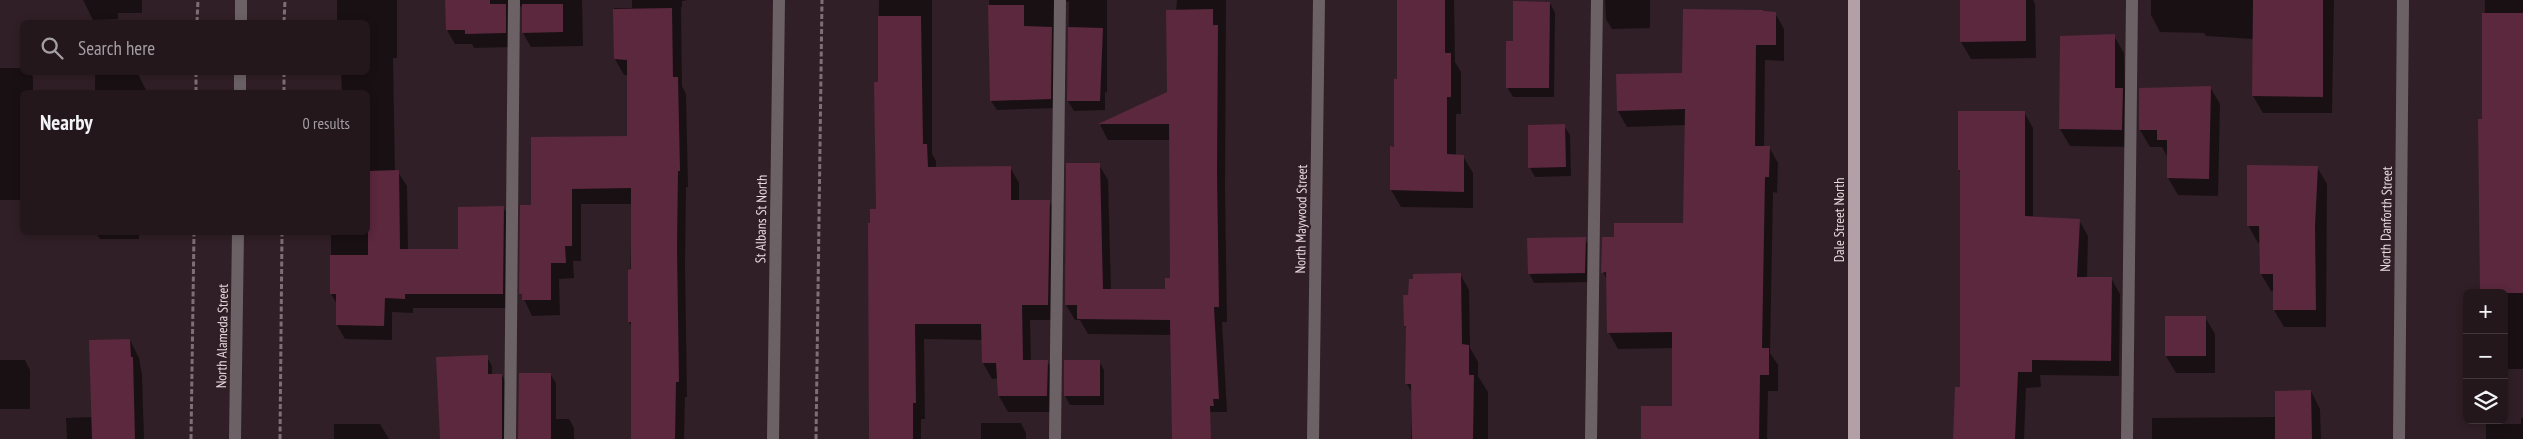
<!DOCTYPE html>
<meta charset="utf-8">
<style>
:root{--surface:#24171c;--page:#302429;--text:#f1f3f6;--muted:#a39fa3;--line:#41363b}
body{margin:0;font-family:"PT Sans Narrow",sans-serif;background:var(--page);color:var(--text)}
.controls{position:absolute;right:15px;bottom:15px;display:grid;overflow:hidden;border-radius:8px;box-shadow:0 2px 8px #0003}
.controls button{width:45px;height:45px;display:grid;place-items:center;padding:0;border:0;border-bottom:1px solid var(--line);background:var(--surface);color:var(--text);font:25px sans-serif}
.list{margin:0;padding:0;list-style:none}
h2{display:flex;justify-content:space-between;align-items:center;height:65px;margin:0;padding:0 20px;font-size:21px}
h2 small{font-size:16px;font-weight:400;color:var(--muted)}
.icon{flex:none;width:28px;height:28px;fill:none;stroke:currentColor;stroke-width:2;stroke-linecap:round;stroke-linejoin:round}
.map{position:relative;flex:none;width:2523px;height:439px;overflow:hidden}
.search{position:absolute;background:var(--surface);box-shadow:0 2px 8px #0003;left:20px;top:20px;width:350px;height:55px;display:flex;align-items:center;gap:12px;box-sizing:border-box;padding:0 18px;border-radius:8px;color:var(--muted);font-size:19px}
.panel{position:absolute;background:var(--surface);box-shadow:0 2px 8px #0003;left:20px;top:90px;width:350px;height:145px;border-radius:8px}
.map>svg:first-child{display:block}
</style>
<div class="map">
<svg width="2523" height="439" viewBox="0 0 2523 439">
<rect width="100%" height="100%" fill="#301f26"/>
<g fill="#0007">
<polygon points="83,0 142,0 142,13 118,13 118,19 93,20"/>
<polygon points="337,0 397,0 397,58 393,58 395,172 398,172 407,186 408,250 459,250 503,207 512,221 511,308 413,308 413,313 392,312 392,340 345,339 337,325 337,304 331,294 331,232 368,232 368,92 332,92 342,91 341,72 368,72 368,22 337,22"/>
<polygon points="446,0 582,0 583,46 531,47 523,33 523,6 518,7 513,47 474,48 472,44 455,44 447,30"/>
<polygon points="632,0 688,0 682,1 682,7 681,7 682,86 686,94 688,187 686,187 685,265 687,397 685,397 684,439 632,439 632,327 629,322 632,204 581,204 581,261 573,261 574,278 559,279 560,315 532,316 521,293 533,206 628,137 628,75 624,75 615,59 614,8 632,8"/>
<polygon points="879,0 932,0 932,154 936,161 936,168 1010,167 1019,183 1019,201 1049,201 1058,217 1057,320 1030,320 1031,361 1047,361 1056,377 1056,412 1008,412 999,396 998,378 992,379 983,363 983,340 924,339 925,419 921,419 921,439 870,439 871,225 877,210"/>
<polygon points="989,0 1107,0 1107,93 1105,91 1105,110 1074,111 1068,101 1069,2 1065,1 1055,108 997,110 991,101"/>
<polygon points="1177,0 1226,0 1225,190 1227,322 1222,322 1227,412 1181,412 1171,335 1088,334 1080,320 1075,320 1066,305 1099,165 1108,180 1111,290 1166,290 1171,279 1170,140 1108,140 1100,125 1169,92"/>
<polygon points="1398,0 1454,0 1455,62 1461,72 1461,114 1456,114 1456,156 1463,156 1473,173 1473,208 1401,207 1391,190 1398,81"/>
<polygon points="1605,0 1650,0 1650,28 1612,29 1606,19"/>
<polygon points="1961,0 2033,0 2035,4 2036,58 1971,59 1961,42"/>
<polygon points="2151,0 2334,0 2332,113 2263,113 2253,96 2253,39 2206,36 2204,33 2160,32 2151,15"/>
<polygon points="2485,0 2523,0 2523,369 2504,369 2504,293 2480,293"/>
<polygon points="1550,3 1555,13 1554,97 1513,97 1507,87 1514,42"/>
<polygon points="1775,13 1784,29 1784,61 1765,60 1764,147 1769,147 1778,163 1777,193 1773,192 1770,353 1778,365 1778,391 1768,391 1767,439 1642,439 1673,408 1673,348 1618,349 1609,333 1608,281 1603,272 1615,238 1684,225 1686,125 1627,127 1618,111 1684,75"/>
<polygon points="2114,36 2124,53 2125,93 2132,107 2132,147 2070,146 2060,129"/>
<polygon points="0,68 22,68 22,72 30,72 33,77 33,92 22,92 22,200 0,200"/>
<polygon points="95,72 137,72 147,92 95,92"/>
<polygon points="2210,87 2220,104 2218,196 2178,195 2168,178 2168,158 2162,147 2150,147 2140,130"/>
<polygon points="1959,112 2024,112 2033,128 2033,218 2079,220 2088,236 2087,278 2111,278 2120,294 2119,376 2040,375 2041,387 2026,388 2024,439 1954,439 1962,389 1961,174 1959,170"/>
<polygon points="1564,126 1570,135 1571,176 1535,177 1530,168"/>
<polygon points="2317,167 2327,184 2326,327 2284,327 2274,310 2274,291 2271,291 2261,274 2260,243 2258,243 2248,225"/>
<polygon points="96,232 139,232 139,239 100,239"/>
<polygon points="1585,239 1590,248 1590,282 1534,283 1529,273"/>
<polygon points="1460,274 1469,290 1470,348 1478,362 1478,376 1488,392 1488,439 1411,439 1412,393 1407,384 1407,329 1405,326"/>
<polygon points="2205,317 2215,334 2215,373 2176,373 2166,356"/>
<polygon points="130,340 139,358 142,375 144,439 67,439 66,418 93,417"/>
<polygon points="487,357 492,366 492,375 502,375 507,384 507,439 441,439"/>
<polygon points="0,360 25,360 30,370 30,409 0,409"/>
<polygon points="1099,361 1104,370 1104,405 1070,405 1065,396"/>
<polygon points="550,374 556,383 556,419 569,419 574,428 574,439 519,439"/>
<polygon points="2311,391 2320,409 2321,439 2152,439 2152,418 2276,417"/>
<polygon points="2521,418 2523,418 2523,439 2486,439 2486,424 2521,424"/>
<polygon points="981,423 1021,423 1026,433 1026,439 981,439"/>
<polygon points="334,424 380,424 389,439 334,439"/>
</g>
<g fill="#5b283e">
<polygon points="445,0 490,0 490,4 506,4 506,33 465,34 465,30 446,30"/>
<polygon points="1397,0 1445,0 1445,53 1451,53 1451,97 1447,97 1447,154 1464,155 1464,192 1390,190 1390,146 1394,147 1394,79 1397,79"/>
<polygon points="1960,0 2026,0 2026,41 1960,42"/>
<polygon points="2253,0 2323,0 2323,97 2252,96"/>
<polygon points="1513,1 1550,2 1549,88 1506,88 1506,41 1513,41"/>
<polygon points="522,4 563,4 563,32 522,33"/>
<polygon points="988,5 1024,5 1024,26 1052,27 1051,99 990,101"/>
<polygon points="672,8 673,77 678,77 680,171 678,171 677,248 679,382 676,382 675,439 631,439 631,322 628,322 628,270 631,269 631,188 572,189 572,246 565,246 566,263 551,263 551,300 522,300 522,294 519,294 520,205 531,205 531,137 627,136 627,60 614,59 613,9"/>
<polygon points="1213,9 1213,25 1218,25 1217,173 1219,307 1214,307 1219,399 1213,399 1214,406 1210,406 1211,439 1172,439 1170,320 1077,319 1077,305 1065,305 1066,163 1100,163 1103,289 1165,289 1165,278 1170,278 1169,124 1098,124 1167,92 1166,10"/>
<polygon points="1683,9 1763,10 1763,11 1776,12 1776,45 1756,45 1755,146 1770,146 1769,177 1765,177 1762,348 1769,348 1769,375 1760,375 1759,439 1641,439 1641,406 1672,406 1672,332 1607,333 1606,272 1601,273 1602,237 1614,237 1614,223 1683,223 1685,109 1617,111 1616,74 1682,73"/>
<polygon points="2482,13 2523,13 2523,293 2480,293 2478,119 2482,119"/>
<polygon points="878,16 921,16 923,144 927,144 928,167 1011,166 1011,200 1050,200 1048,305 1022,305 1023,360 1048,360 1047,396 998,396 996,363 982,363 981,324 915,324 916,403 913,403 913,439 869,439 868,223 870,223 870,209 876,209 874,82 878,82"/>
<polygon points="1068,27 1103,28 1100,101 1067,101"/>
<polygon points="2115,34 2115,88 2123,88 2122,130 2059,129 2060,36"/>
<polygon points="2211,86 2209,179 2167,178 2167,140 2157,140 2157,130 2139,130 2139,88"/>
<polygon points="1958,111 2025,111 2025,216 2080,219 2077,277 2112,277 2111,361 2032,360 2032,372 2018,372 2015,439 1953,439 1955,387 1960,387 1960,170 1958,170"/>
<polygon points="1565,124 1566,167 1528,168 1528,125"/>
<polygon points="2247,165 2318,166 2315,226 2316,310 2273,310 2273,274 2260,274 2259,226 2247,226"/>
<polygon points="399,170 400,249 458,249 458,207 504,206 503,294 405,294 405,299 385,298 384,326 336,325 336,294 330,294 330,255 368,255 368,171"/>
<polygon points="1586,237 1585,273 1528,274 1527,238"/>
<polygon points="1461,273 1462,344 1469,345 1469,375 1474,375 1473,439 1412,439 1411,384 1405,384 1406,326 1404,326 1403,295 1408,295 1409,279 1413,279 1413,274"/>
<rect x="2165" y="316" width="41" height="40"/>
<polygon points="130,339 131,357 133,357 135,439 92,439 89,340"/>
<polygon points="488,355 488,374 502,374 502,439 440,439 436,357"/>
<rect x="1064" y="360" width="36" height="36"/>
<polygon points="519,373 551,373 551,439 518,439"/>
<polygon points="2311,390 2312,439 2275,439 2275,391"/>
</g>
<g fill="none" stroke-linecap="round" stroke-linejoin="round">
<g stroke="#7e6f75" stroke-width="3" stroke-dasharray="5 2.5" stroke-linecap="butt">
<polyline points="197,22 198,0"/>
<polyline points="284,22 285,0"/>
<polyline points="196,92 196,72"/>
<polyline points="284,92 284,72"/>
<polyline points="191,439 194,232"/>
<polyline points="280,439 282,232"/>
<polyline points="816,439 822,0"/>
</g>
<g stroke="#6c6265" stroke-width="12">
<polyline points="241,22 241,0"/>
<polyline points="240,92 240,72"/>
<polyline points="235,439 238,232"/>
<polyline points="510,439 514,0"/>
<polyline points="773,439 779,0"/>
<polyline points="1055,439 1060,0"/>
<polyline points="1313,439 1319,0"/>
<polyline points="1591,439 1597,0"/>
<polyline points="2127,439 2132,0"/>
<polyline points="2399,439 2403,0"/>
</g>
<polyline stroke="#b39fa6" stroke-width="12" points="1854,0 1854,439"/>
</g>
<g text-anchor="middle" stroke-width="5" stroke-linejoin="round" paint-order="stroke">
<g font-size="14" fill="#e6d9dd" stroke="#301f26">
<text transform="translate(761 219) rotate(-89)" y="5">St Albans St North</text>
<text transform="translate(1301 219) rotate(-89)" y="5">North Maywood Street</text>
<text transform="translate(2386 219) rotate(-89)" y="5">North Danforth Street</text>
<text transform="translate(1839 220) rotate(-90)" y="5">Dale Street North</text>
<text transform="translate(222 336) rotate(-89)" y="5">North Alameda Street</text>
</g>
</g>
</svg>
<div class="controls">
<button>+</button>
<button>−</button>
<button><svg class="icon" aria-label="layers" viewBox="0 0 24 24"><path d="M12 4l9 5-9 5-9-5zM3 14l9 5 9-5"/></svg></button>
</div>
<div class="search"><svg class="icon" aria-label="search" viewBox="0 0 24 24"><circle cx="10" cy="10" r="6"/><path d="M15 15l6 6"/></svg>Search here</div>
<section class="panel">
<h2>Nearby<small>0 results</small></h2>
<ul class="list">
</ul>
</section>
</div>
